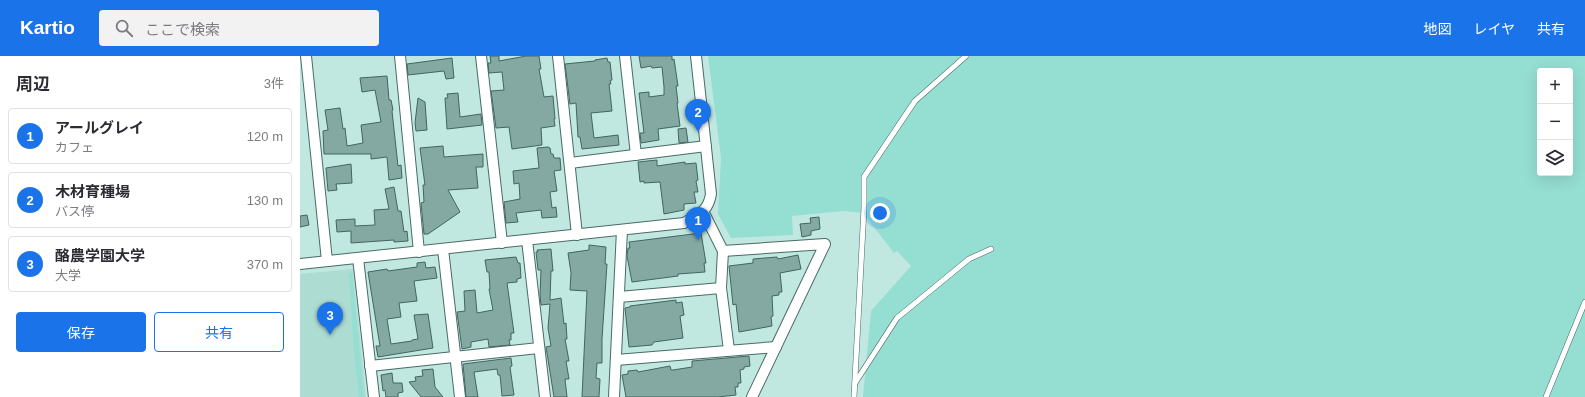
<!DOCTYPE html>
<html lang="ja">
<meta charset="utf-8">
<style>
:root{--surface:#fff;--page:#f2f2f3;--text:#2b2b33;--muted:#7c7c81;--line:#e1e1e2;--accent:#1a73e8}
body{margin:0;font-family:Helvetica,"Noto Sans JP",sans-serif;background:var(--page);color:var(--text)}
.controls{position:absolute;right:12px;top:12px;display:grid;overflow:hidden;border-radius:4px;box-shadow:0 4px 16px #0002}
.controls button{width:36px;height:36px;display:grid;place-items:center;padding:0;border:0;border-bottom:1px solid var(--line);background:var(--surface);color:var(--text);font:20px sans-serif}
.you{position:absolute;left:580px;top:157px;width:14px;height:14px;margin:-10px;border:3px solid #fff;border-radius:50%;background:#1a73e8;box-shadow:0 0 0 6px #1a73e833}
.badge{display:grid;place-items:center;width:26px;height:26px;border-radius:50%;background:var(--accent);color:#fff;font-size:13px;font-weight:700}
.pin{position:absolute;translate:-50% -33px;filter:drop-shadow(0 1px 2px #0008)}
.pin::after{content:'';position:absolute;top:21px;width:14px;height:12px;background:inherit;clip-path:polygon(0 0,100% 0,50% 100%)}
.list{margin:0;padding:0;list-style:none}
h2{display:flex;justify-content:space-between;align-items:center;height:52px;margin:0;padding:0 16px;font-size:17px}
h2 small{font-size:13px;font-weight:400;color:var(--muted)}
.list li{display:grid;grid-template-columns:26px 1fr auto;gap:12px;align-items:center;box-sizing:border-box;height:56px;margin:0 8px 8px;padding:0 8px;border:1px solid var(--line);border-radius:4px}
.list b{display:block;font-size:15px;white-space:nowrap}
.list p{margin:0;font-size:13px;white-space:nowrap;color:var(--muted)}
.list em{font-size:13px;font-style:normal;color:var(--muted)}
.actions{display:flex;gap:8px;padding:12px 16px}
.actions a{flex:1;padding:9px 0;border:1px solid var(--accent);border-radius:4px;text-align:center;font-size:14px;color:var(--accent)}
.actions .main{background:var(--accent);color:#fff}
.icon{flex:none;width:22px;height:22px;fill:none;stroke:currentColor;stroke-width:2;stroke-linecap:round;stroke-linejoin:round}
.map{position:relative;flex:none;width:1285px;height:341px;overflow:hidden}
header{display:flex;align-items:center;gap:24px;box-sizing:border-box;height:56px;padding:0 20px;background:var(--accent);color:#fff}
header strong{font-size:19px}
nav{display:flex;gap:22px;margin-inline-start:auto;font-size:14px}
.search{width:280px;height:36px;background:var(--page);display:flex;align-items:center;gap:10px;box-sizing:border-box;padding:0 14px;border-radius:4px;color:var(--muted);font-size:15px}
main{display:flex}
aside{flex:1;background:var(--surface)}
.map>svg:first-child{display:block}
</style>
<header>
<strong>Kartio</strong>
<div class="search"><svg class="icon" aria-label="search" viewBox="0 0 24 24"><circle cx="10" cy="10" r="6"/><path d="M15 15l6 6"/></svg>ここで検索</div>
<nav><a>地図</a><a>レイヤ</a><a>共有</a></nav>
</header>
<main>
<aside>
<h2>周辺<small>3件</small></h2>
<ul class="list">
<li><span class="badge">1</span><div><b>アールグレイ</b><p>カフェ</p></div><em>120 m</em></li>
<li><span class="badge">2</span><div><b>木材育種場</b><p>バス停</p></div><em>130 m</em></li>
<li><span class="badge">3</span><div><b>酪農学園大学</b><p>大学</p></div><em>370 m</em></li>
</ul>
<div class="actions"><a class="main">保存</a><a>共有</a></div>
</aside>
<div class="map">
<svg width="1285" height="341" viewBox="0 0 1285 341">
<rect width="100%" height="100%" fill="#c1e7e1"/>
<polygon fill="#addcd3" points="53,213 66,341 0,341 0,218"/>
<g fill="#95ded2" fill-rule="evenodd">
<path d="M408,0h877v341h-722l8,-86 40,-45 -14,-15 -3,2 -31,-40 -19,-2 -52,5 1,19 -62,3 -13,-24 3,-56zM1240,15h30v102h-30z"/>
<polygon points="49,217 52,217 64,341 59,341 54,295"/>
</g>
<g fill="#84a8a2" stroke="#43655f">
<polygon points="190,0 199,0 199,5 226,0 239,0 241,13 239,13 244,41 253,40 255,63 254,63 255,70 241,72 242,89 212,93 209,71 196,72 191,35 204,34 202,16 189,17 188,7 191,7"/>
<polygon points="339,0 372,0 372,4 374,3 378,30 376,30 378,47 377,47 380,70 358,73 359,84 341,87 340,77 344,77 339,37 349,36 349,41 364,39 364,31 362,11 352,12 351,10 341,12"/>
<polygon points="152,2 154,22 146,23 144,15 108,19 107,8"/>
<polygon points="307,2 308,6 310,6 312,24 310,25 311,28 309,28 312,55 291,57 294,82 318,79 319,89 282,93 280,81 278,81 276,47 270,48 265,8 295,5 295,4"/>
<polygon points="87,20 89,44 91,44 93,54 92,55 98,110 101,109 102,122 89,124 87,101 71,103 71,98 24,98 23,75 28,74 25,54 40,52 43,73 45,72 47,90 63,87 61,69 81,66 75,34 62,36 60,22"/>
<polygon points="158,37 160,61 181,58 182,69 147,73 145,42 148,42 147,38"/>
<polygon points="118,42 125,46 127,74 116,75 115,67"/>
<polygon points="386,72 388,86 379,87 378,73"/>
<polygon points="143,90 144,101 183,98 183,111 176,111 178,132 148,134 160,156 128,178 124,178 121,147 124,146 123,129 125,129 120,92"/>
<polygon points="248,91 250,92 251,98 253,98 254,102 260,102 261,114 254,115 257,135 250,136 252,152 256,151 257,161 242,162 241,154 216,157 218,166 206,167 204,146 220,143 219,127 214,128 213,115 239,112 237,92"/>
<polygon points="357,104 357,110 385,106 385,108 396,107 398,124 396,125 398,136 394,136 396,147 384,148 384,154 364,158 360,126 344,127 344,125 340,126 338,106"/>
<polygon points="51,108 52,127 36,128 37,134 28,135 26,112"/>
<polygon points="94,131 98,155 101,155 104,176 107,175 108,185 94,186 94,184 51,187 51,175 37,176 36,164 55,163 55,170 75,169 74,154 89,153 85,133"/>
<polygon points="7,159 9,169 0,171 0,160"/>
<polygon points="519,161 520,173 511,175 511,179 502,181 500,168 511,167 510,162"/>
<polygon points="401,177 406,207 404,207 405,216 378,218 378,220 332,226 327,200 328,192 330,192 329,186"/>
<polygon points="289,189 306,191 305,208 307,208 302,283 302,307 297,307 296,322 300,323 299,341 282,341 287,235 270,234 271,217 268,197 289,194"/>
<polygon points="251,193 253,215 251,215 250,244 261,242 264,268 266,267 267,283 265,283 269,305 266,305 269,323 265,323 267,341 254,341 246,291 251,290 248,272 250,248 241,249 240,239 241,214 238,214 236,196 238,196 237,194"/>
<polygon points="498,199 501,213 480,217 482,236 479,236 479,239 472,240 473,260 471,261 472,270 439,276 436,248 433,249 429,210 453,207 453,203 477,201 478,203"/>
<polygon points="216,201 218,207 220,207 221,222 217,223 217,226 207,227 214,277 211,277 211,284 209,284 210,289 189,291 188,283 171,286 171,291 162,293 157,256 165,255 164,235 175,234 177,257 193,254 189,233 190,233 189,216 187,216 185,204"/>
<polygon points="125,206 126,212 135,211 137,222 114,225 117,245 99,247 101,261 87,263 91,288 112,285 112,284 118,283 114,259 128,258 133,292 78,301 76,290 80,290 68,216 87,213 88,215 117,211 117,207"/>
<polygon points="376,244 376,247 382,246 384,259 380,260 383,282 354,286 352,289 329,291 325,252 330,251 330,250"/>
<polygon points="449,300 450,310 444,311 444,313 440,314 441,327 438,327 438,331 435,331 436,339 418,341 326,341 322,319 328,318 328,315 337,314 338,316 370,310 371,314 373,314 392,311 392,305"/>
<polygon points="211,302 212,310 210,311 214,339 202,340 200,319 198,319 197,313 174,316 178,341 166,341 163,308"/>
<polygon points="133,313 135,331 143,341 121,341 109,326 116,325 115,321 123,320 122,314"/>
<polygon points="92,317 93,327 102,327 103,336 98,337 98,341 86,341 85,334 83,335 81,319"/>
</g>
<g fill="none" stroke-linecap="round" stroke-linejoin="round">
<g stroke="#486b65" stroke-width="6">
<g id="service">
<polyline points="555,327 597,262 669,203 691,193"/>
<polyline points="554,341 564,152 564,121 615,45 666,0"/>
<polyline points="1246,341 1285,246"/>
</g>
</g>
<g stroke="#486b65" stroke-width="12">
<g id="minor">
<polyline points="6,0 27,205"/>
<polyline points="100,0 119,196"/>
<polyline points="181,0 202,187"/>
<polyline points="258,0 277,179"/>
<polyline points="325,0 336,99"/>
<polyline points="270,107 406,90"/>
<polyline points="403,155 423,195 421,232 429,294"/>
<polyline points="227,184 245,341"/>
<polyline points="143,193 160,341"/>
<polyline points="423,195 525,188 452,341"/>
<polyline points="58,202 74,341"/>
<path d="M0,208l384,-41c15,-9 24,-11 27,-29l-15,-138"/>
<polyline points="319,241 421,232"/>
<polyline points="316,304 476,291"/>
<polyline points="70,310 239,292"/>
<polyline points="314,341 322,174"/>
</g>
</g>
<use href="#service" stroke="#fff" stroke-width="5"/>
<use href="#minor" stroke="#fff" stroke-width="10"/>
</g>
</svg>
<div class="controls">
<button>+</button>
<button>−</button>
<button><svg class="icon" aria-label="layers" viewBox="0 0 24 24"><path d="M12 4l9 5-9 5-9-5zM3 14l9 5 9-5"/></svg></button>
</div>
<div class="you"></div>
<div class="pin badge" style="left:398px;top:184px">1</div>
<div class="pin badge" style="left:398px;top:76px">2</div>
<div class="pin badge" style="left:30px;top:279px">3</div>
</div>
</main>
